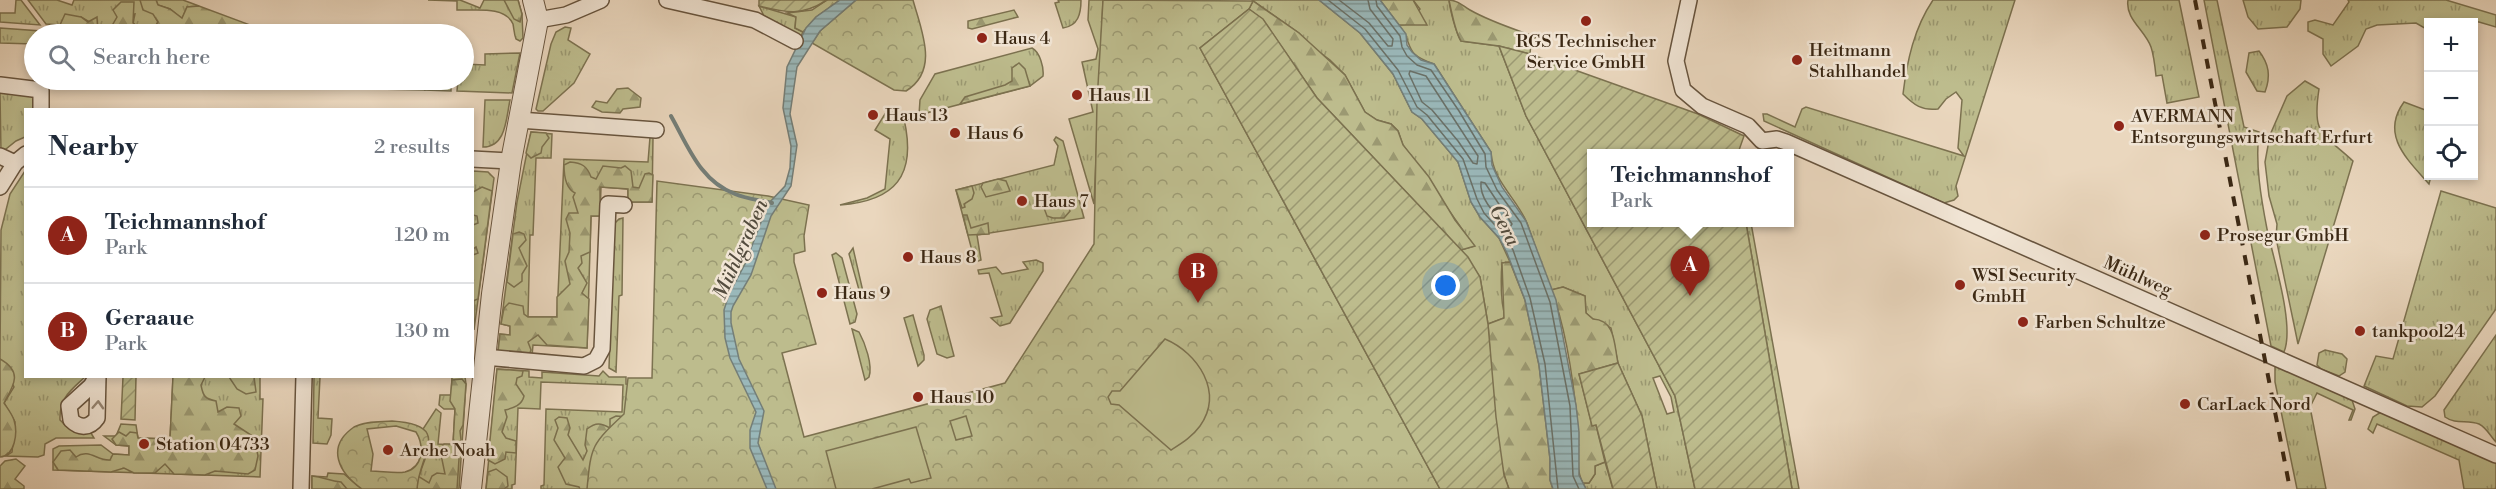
<!DOCTYPE html>
<meta charset="utf-8">
<style>
:root{--surface:#fff;--page:#f6f6f7;--text:#1f2937;--muted:#747a83;--line:#e0e1e3;--accent:#8f2418}
body{margin:0;font-family:"Libre Bodoni",serif;background:var(--page);color:var(--text)}
.controls{position:absolute;right:18px;top:18px;display:grid;overflow:hidden;border-radius:0px;box-shadow:0 3px 9px #0003}
.controls button{width:54px;height:54px;display:grid;place-items:center;padding:0;border:0;border-bottom:2px solid var(--line);background:var(--surface);color:var(--text);font:30px sans-serif}
.you{position:absolute;left:1446px;top:286px;width:21px;height:21px;margin:-15px;border:4px solid #fff;border-radius:50%;background:#1a73e8;box-shadow:0 0 0 9px #1a73e833}
.badge{display:grid;place-items:center;width:39px;height:39px;border-radius:50%;background:var(--accent);color:#fff;font-size:20px;font-weight:700}
.pin{position:absolute;translate:-50% -50px;filter:drop-shadow(0 2px 3px #0008)}
.pin::after{content:'';position:absolute;top:32px;width:21px;height:18px;background:inherit;clip-path:polygon(0 0,100% 0,50% 100%)}
.popup{position:absolute;left:1587px;top:149px;width:207px;height:78px;box-sizing:border-box;display:grid;place-content:center;border-radius:0px;background:var(--surface);filter:drop-shadow(0 2px 4px #0005);font-size:20px;white-space:nowrap;color:var(--muted)}
.popup b{font-size:22px;color:var(--text)}
.popup::after{content:'';position:absolute;left:50%;top:100%;margin-left:-12px;border:12px solid transparent;border-top-color:var(--surface)}
.list{margin:0;padding:0;list-style:none}
h2{display:flex;justify-content:space-between;align-items:center;height:78px;margin:0;padding:0 24px;font-size:26px}
h2 small{font-size:20px;font-weight:400;color:var(--muted)}
.list li{display:grid;grid-template-columns:39px 1fr auto;gap:18px;align-items:center;box-sizing:border-box;height:96px;padding:0 24px;border-top:2px solid var(--line)}
.list b{display:block;font-size:22px;white-space:nowrap}
.list p{margin:0;font-size:20px;white-space:nowrap;color:var(--muted)}
.list em{font-size:20px;font-style:normal;color:var(--muted)}
.icon{flex:none;width:33px;height:33px;fill:none;stroke:currentColor;stroke-width:2;stroke-linecap:round;stroke-linejoin:round}
.map{position:relative;flex:none;width:2496px;height:489px;overflow:hidden}
.search{position:absolute;background:var(--surface);box-shadow:0 3px 9px #0003;left:24px;top:24px;width:450px;height:66px;display:flex;align-items:center;gap:15px;box-sizing:border-box;padding:0 21px;border-radius:33px;color:var(--muted);font-size:22px}
.panel{position:absolute;background:var(--surface);box-shadow:0 3px 9px #0003;left:24px;top:108px;width:450px;height:270px;border-radius:0px}
.map>svg:first-child{display:block}
</style>
<div class="map">
<svg width="2496" height="489" viewBox="0 0 2496 489">
<defs>
<pattern id="grass-tufts" width="24" height="20" patternUnits="userSpaceOnUse" patternTransform="scale(1.5)"><rect width="24" height="20" fill="#bdbc8d"/><path d="M3 7l-1-3M5 7V3M7 7l1-3M15 17l-1-3M17 17v-4M19 17l1-3" fill="none" stroke="#9b9972"/></pattern>
<pattern id="forest-firs" width="22" height="20" patternUnits="userSpaceOnUse" patternTransform="scale(1.5)"><rect width="22" height="20" fill="#bdbc8d"/><path d="M5 1l3.5 6h-7zM16 11l3.5 6h-7z" fill="#9b9972"/></pattern>
<pattern id="park-crowns" width="20" height="18" patternUnits="userSpaceOnUse" patternTransform="scale(1.5)"><rect width="20" height="18" fill="#bdbc8d"/><path d="M2 6a3 3 0 1 1 6 0M12 15a3 3 0 1 1 6 0" fill="none" stroke="#9b9972"/></pattern>
<pattern id="garden-furrows" width="10" height="10" patternUnits="userSpaceOnUse" patternTransform="scale(1.5)"><rect width="10" height="10" fill="#bdbc8d"/><path d="M-1 1l2-2M0 10L10 0M9 11l2-2" fill="none" stroke="#9b9972"/></pattern>
<pattern id="water-rules" width="6" height="5" patternUnits="userSpaceOnUse" patternTransform="scale(1.5)"><rect width="6" height="5" fill="#9ab8ba"/><path d="M0 2.5h6" fill="none" stroke="#7f9696"/></pattern>
</defs>
<rect width="100%" height="100%" fill="#ead7be"/>
<filter id="stains"><feTurbulence type="fractalNoise" baseFrequency=".00333" numOctaves="4"/><feColorMatrix values="0 0 0 0 .2 0 0 0 0 .09 0 0 0 0 .02 0 0 0 .5 -.17"/></filter>
<radialGradient id="worn" r=".72"><stop offset=".6" stop-color="#630" stop-opacity="0"/><stop offset="1" stop-color="#630" stop-opacity=".3"/></radialGradient>
<g fill="url(#grass-tufts)" stroke="#7c7250" stroke-width="1.5" fill-rule="evenodd">
<polygon points="16,0 21,0 40,25 0,22 0,13 15,13"/>
<polygon points="28,0 57,0 72,5 74,0 140,0 153,13 158,22 153,30 161,34 147,34 133,23 135,14 117,17 114,34 98,34 98,27 81,17 76,34 59,34 60,25 46,24"/>
<polygon points="156,0 183,0 199,6 187,7 182,19 170,9 158,5"/>
<path d="M428,0h32l20,8 4,-8h34l4,14 1,24 -3,3 -4,-2c-2,-5 -2,-10 -3,-15 -8,-19 -40,-13 -56,-14v-9z"/>
<path d="M1058,0h23c0,14 -3,26 -18,28l-8,-25 4,-1z"/>
<polygon points="1089,0 1103,0 1094,204 1069,119 1093,112 1082,62 1096,59 1098,49 1088,20"/>
<path d="M1252,0h67l41,33 33,41 19,38 10,7 36,43 13,40 9,15 19,21 11,24 -8,1c-1,12 -1,24 0,36 0,7 3,12 2,19l-16,6 -8,-47 -19,-27 13,-4 -71,-101 -5,-14 -7,-7 -14,-4 -12,-8 -20,-37 -15,-15 -19,-14 -12,-13z"/>
<path d="M1413,0h36c1,10 7,33 12,41l38,5 27,70 149,280 20,93h-38l-15,-73 -24,-53 -7,-35 -18,-9 -7,-6 -1,-17 -22,-9 -12,3c-9,-22 -16,-45 -24,-67 -11,-26 -34,-41 -36,-71l-57,-88c-32,-11 -19,-18 -35,-39l10,-1 11,-15zM1660,376l11,21 3,15 -7,2 -14,-36z"/>
<path d="M1933,0h82l-59,186 2,10 -4,4 -10,3 -180,-82 -1,-7h4l28,13 7,-18 4,-2 158,49 -6,-8 4,-48 -6,-8 -10,7 -8,10c-16,2 -24,-4 -35,-15 4,-33 11,-66 30,-94z"/>
<path d="M2128,0h51l20,97 -32,6 -5,-28 -6,1c-1,-10 -2,-20 -5,-29 -6,-17 -26,-28 -23,-47z"/>
<path d="M2204,0h13l27,127 15,5c-4,31 2,66 8,97 6,29 28,96 17,123l-13,-6z"/>
<polygon points="2243,0 2301,0 2300,9 2287,27 2258,29 2248,17"/>
<polygon points="2348,0 2446,0 2496,15 2496,27 2479,22 2428,22 2428,30 2416,23 2377,25 2366,29 2358,46 2331,66 2323,54 2323,39 2308,31 2308,22 2315,20 2333,25 2349,2"/>
<polygon points="759,6 796,17 795,28 803,32 801,36 764,16"/>
<polygon points="565,27 571,28 568,40 590,54 574,83 543,111 538,111 536,109 551,44 556,32"/>
<polygon points="0,28 41,31 40,34 34,34 34,44 0,43"/>
<path d="M1032,48c8,4 12,20 11,28l-13,10 -111,29 1,-15 15,-26z"/>
<path d="M2259,51c10,13 12,25 6,41l-8,-1 -11,-19 3,-19z"/>
<polygon points="520,53 512,93 457,91 458,80 464,80 464,64 485,65 485,54"/>
<polygon points="431,80 451,80 451,91 425,90"/>
<path d="M2305,81l14,8c-7,45 2,43 34,72l-55,183 -22,-106 1,-14 -8,-28 -4,-34 5,-27 17,-39z"/>
<polygon points="0,93 30,95 36,101 35,109 26,110 25,137 16,141 1,153"/>
<path d="M485,100h25c-4,19 -4,47 -27,47z"/>
<path d="M2404,102l24,9v65h3l-2,8c-22,-25 -49,-49 -25,-82z"/>
<path d="M888,109l16,10c13,57 -9,82 -64,86l27,-7 18,-9 5,-50 -15,-9z"/>
<polygon points="531,132 552,134 551,158 536,158 533,235 530,235 528,317 557,317 564,159 648,162 650,137 653,138 652,202 628,202 628,189 601,187 600,216 591,216 587,348 533,345 532,356 498,352 500,334 510,335 510,326 501,324 517,202"/>
<polygon points="1056,137 1063,141 1084,218 977,235 981,260 975,262 956,190 1054,165 1058,146 1054,140"/>
<path d="M25,171l1,205 59,1c-14,13 -26,21 -25,43 10,10 17,15 31,13l3,5h-38l-11,6 -1,11 -6,2 -32,-1 6,-4 3,-30 -11,-19 10,-16 -14,-28 1,-129 9,-36z"/>
<polygon points="473,171 488,172 494,178 474,330"/>
<polygon points="2441,191 2496,208 2496,309 2435,396 2422,407 2407,406 2364,386 2376,356 2393,359"/>
<polygon points="623,218 622,295 619,296 616,372 609,368 614,224 619,219"/>
<polygon points="1746,223 1751,223 1799,489 1792,489"/>
<polygon points="853,248 864,296 861,297 849,254"/>
<polygon points="836,253 842,258 857,314 855,322 850,324 832,255"/>
<polygon points="1036,260 1043,263 1043,271 1010,323 1000,326 991,318 1002,316 989,273 979,274 978,270 996,267 1002,274 1028,269 1023,262"/>
<polygon points="941,306 954,356 947,358 937,354 927,319 930,310"/>
<polygon points="913,315 924,355 924,360 918,366 904,318"/>
<path d="M852,329l7,3c6,11 14,33 10,45l-4,3z"/>
<path d="M2496,335v107c-6,-6 -9,-14 -17,-18 -11,-5 -23,1 -34,-7l-1,-7z"/>
<polygon points="2325,350 2342,354 2347,359 2345,372 2339,376 2321,369 2317,365 2319,353"/>
<polygon points="2275,364 2352,400 2355,409 2351,420 2349,420 2353,410 2317,393 2310,407 2326,489 2297,489 2275,382"/>
<polygon points="497,369 529,371 529,377 542,378 542,372 599,376 603,371 609,377 626,377 626,384 637,385 728,489 541,489 541,486 544,485 546,409 622,412 623,385 541,382 540,409 518,408 515,484 512,485 512,489 486,489"/>
<polygon points="173,377 260,377 260,399 263,399 260,477 53,470 53,449 59,446 101,445 113,454 129,455 129,446 116,445 104,436 116,436 121,424 136,425 138,438 170,439"/>
<polygon points="314,377 320,377 318,418 332,419 331,435 327,444 313,443"/>
<path d="M452,377h13l1,7 -7,105h-42c1,-26 19,-35 6,-60l13,-20 5,4 -3,31 15,1 2,-36h-11l-5,-4 1,-10h11z"/>
<polygon points="2381,412 2496,462 2496,489 2464,489 2459,460 2377,424 2373,433 2368,429 2373,417"/>
<polygon points="1605,462 1613,489 1586,489 1583,483 1589,483 1595,474 1595,466"/>
<polygon points="328,473 344,474 362,489 312,489 312,476 327,477"/>
</g>
<g fill="url(#forest-firs)" stroke="#7c7250" stroke-width="1.5">
<polygon points="140,0 156,0 158,5 170,9 182,18 187,7 199,6 274,34 161,34 153,30 158,22 153,14 143,10"/>
<polygon points="504,0 518,0 522,14 520,22 514,19"/>
<polygon points="827,0 840,0 816,17 803,32 795,28 796,17 787,13 812,10"/>
<polygon points="1380,0 1413,0 1427,25 1399,25"/>
<path d="M1449,0c9,0 14,6 21,10 21,12 44,19 66,27l-5,5 -1,12 -31,-8 -38,-5c-5,-8 -10,-31 -12,-41z"/>
<polygon points="1253,1 1299,33 1345,75 1365,112 1377,120 1391,124 1398,131 1403,145 1429,177 1455,220 1475,246 1461,250 1317,98 1263,20 1249,9"/>
<polygon points="121,2 134,2 133,23 147,34 114,34 113,24 117,17 113,10"/>
<polygon points="1014,10 1018,17 972,29 968,28 968,21"/>
<polygon points="65,14 81,17 88,22 97,17 98,34 64,34 60,25"/>
<polygon points="1019,63 1025,69 1030,86 960,104 965,97 1005,85 1012,81 1012,68"/>
<polygon points="368,80 431,80 425,90 374,89 368,81"/>
<polygon points="628,88 641,98 640,107 623,109 620,113 602,112 592,107 596,101 607,103 617,89"/>
<polygon points="531,132 546,133 549,138 542,147 541,153 531,158 526,153"/>
<path d="M570,162c12,1 17,4 21,15l5,2 7,-13 18,2 4,-2 6,5 2,16 6,1 6,-14 4,-1 4,2 -1,27h-24v-13l-28,-2v29h-9l-1,36 -9,4 1,7 -4,5 9,15 -5,10 7,6 -2,49 -40,-3 -9,-10 -10,7 3,8 -2,5 -31,-3 2,-18 10,1v-9l-9,-2 3,-16 5,-5 14,3 1,8 4,3h29v-20l13,-13 -5,-23 4,-9 1,-19 -4,-14 3,-6h9l-5,-16 2,-4c-10,-5 -11,-18 -11,-28z"/>
<polygon points="998,179 1006,181 1010,191 986,197 981,187 983,183"/>
<polygon points="972,186 974,193 972,199 964,204 965,207 962,208 956,190"/>
<polygon points="482,187 492,191 478,299 473,301 473,255 478,253 476,247 473,249 473,225 478,223 477,216 473,215 473,192"/>
<polygon points="1066,202 1070,211 1064,218 1053,218 1047,216 1044,208"/>
<polygon points="963,215 967,215 971,228 988,223 989,234 968,235"/>
<polygon points="519,232 524,234 526,240 519,248 527,266 522,274 522,281 514,287 507,282 513,234"/>
<path d="M1510,262l15,38 14,65 11,94v21l3,9h-44c-17,-44 -17,-117 -21,-165l16,-6 -2,-55z"/>
<path d="M1563,287l22,9 1,17 7,6c23,1 21,26 25,44l-39,11 13,51h4l9,37 -10,4v8l-6,9h-6c-9,-16 -3,-37 -5,-55 -4,-42 -11,-99 -27,-138z"/>
<path d="M0,359c23,13 14,26 4,44 4,6 8,11 10,17 4,13 1,36 -14,37z"/>
<path d="M497,369l26,2 -1,5 -5,2 -1,6 8,12c-2,9 -10,12 -19,14l2,7 -5,15 4,6 10,3v12l-10,-1 -1,7 -10,5 -7,-4z"/>
<path d="M173,376l32,1 -4,8c2,11 4,14 15,16l2,11 9,-5 12,1 2,8 -7,8 20,13 4,19 -3,14 -7,4 -33,-3 -10,4 -31,-1 -9,-10 -10,9h-21l-10,-5 -13,4 -53,-2 -5,-8 8,-11 9,-1 6,7c13,-9 21,4 34,3l3,-6 16,1v-9l-13,-1 -4,-6 7,-7 7,4 4,-4 7,1 1,5 32,1z"/>
<polygon points="229,377 254,377 256,392 246,394 237,389"/>
<polygon points="462,379 466,384 463,425 460,431 461,440 457,450 459,459 457,489 417,489 418,476 429,483 432,476 437,473 445,474 440,450 444,444 453,444 455,409 450,401 452,380"/>
<path d="M616,416l15,1 25,72h-76l-1,-2 -13,-3 -8,-17 7,-9 -11,-18 4,-12 -3,-8 4,-3 8,1 3,10 -2,7 15,25 4,-9 -2,-6 2,-16c9,-7 14,-6 23,-1v-9z"/>
<polygon points="16,459 25,466 15,479 24,486 24,489 0,489 0,466 5,461"/>
<polygon points="496,469 507,477 508,486 504,489 486,489 488,472"/>
<path d="M312,476c12,1 17,5 29,6l6,7h-35z"/>
</g>
<g fill="url(#park-crowns)" stroke="#7c7250" stroke-width="1.5" fill-rule="evenodd">
<path d="M856,0h57c8,30 27,70 -7,91l-12,-1 -82,-47 8,-12z"/>
<path d="M1103,0l150,1 -4,8 -49,39 240,441h-853c4,-44 5,-45 37,-75l4,-36h24l5,-197 111,15 41,9 -5,31 1,15 -11,3v8l22,82 -34,9 22,84 201,-54 89,-139 3,-142z"/>
<path d="M392,421c62,4 27,32 25,68h-55c-23,-16 -37,-42 -8,-62 11,-6 26,-5 38,-6zM396,426l20,6c8,13 8,35 -11,40 -9,2 -24,-1 -34,-1l2,-17 -6,-25z"/>
</g>
<g fill="url(#garden-furrows)" stroke="#7c7250" stroke-width="1.5">
<path d="M759,0h68c-25,16 -40,13 -68,6z"/>
<polygon points="1249,9 1263,19 1317,98 1468,257 1480,277 1488,324 1496,417 1504,475 1509,489 1440,489 1200,48"/>
<polygon points="1499,46 1530,54 1698,114 1744,136 1738,153 1591,154 1591,222 1746,223 1792,489 1695,489 1675,396 1526,116"/>
<polygon points="1618,363 1642,416 1657,489 1613,489 1596,425 1592,426 1579,374"/>
<polygon points="123,377 136,377 135,420 121,419"/>
</g>
<g fill="#bdbc8d" stroke="#7c7250" stroke-width="1.5">
<path d="M1165,339c33,14 59,53 35,87 -8,11 -18,17 -29,24l-52,-45 -8,-1 -3,-7 4,-6h8z"/>
<polygon points="966,416 972,436 956,440 950,421"/>
<polygon points="916,427 931,478 911,483 909,479 872,489 836,489 826,451"/>
</g>
<g fill="url(#water-rules)" stroke="#747e78" stroke-width="1.5">
<polygon points="840,0 856,0 820,31 797,67 790,114 797,145 791,186 771,216 751,275 733,306 731,312 731,323 739,359 764,411 758,443 776,489 767,489 750,448 750,430 756,412 730,358 725,338 724,310 729,294 745,264 768,204 785,186 790,168 791,146 783,108 787,67 806,28 816,17"/>
<polygon points="1319,0 1380,0 1406,34 1407,45 1412,52 1421,60 1434,64 1491,152 1492,165 1502,187 1526,221 1556,300 1576,405 1579,432 1579,475 1586,489 1553,489 1550,480 1550,459 1539,365 1525,300 1507,253 1499,238 1480,217 1471,202 1458,162 1422,119 1412,112 1393,74 1360,33"/>
</g>
<g fill="none" stroke-linecap="round" stroke-linejoin="round">
<g stroke="#6a7067" stroke-width="1.5">
<polyline points="1328,0 1365,29 1398,70 1417,107 1427,115 1463,159 1477,199 1484,213 1503,234 1513,250 1530,298 1545,364 1558,489"/>
<polyline points="1339,0 1369,23 1388,46 1392,46 1393,39 1370,9 1368,0"/>
<polyline points="1376,0 1377,6 1400,36 1402,47 1407,56 1417,65 1431,70 1459,111 1485,154 1486,167 1497,190 1521,223 1550,302 1570,406 1573,476 1579,489"/>
<polygon points="1410,71 1426,76 1478,156 1477,164 1473,163 1458,141 1432,110 1422,102 1409,74"/>
<path d="M1481,182l4,1 27,41 -2,3h-3c-11,-12 -28,-28 -26,-45z"/>
</g>
<path stroke="#747e78" stroke-width="4" d="M671,116c17,30 29,65 64,78 12,5 25,6 37,9"/>
<g stroke="#67543e" stroke-width="18">
<g id="minor">
<polyline points="667,0 755,20 795,41"/>
<polyline points="1689,0 1676,61 1683,90 1702,106 1748,126 1762,141 1777,139 1786,142 2496,455"/>
<polyline points="538,20 566,15 601,0"/>
<polyline points="0,85 41,90 41,110"/>
<polyline points="519,120 656,130"/>
<polyline points="0,156 15,163"/>
<polyline points="472,159 511,161"/>
<polyline points="0,187 15,163 26,154"/>
<polyline points="484,357 584,366 596,360 602,349 608,204 624,205"/>
<path d="M97,376l-6,10 -22,20 2,14c9,9 19,8 26,-2l1,-42"/>
<polyline points="301,489 304,376"/>
</g>
</g>
<g stroke="#67543e" stroke-width="22">
<polyline id="tertiary" points="471,489 492,294 511,161 538,20 533,0"/>
</g>
<use href="#minor" stroke="#f1e5d5" stroke-width="15"/>
<use href="#tertiary" stroke="#f1e5d5" stroke-width="20"/>
<polyline stroke="#3b2814" stroke-width="4" stroke-dasharray="10 10" stroke-linecap="butt" points="2195,0 2290,489"/>
</g>
<defs><path id="oneway-chevron" d="M-2-3.5L2.5 0L-2 3.5" fill="none" stroke-width="1.6" stroke-linecap="round" stroke-linejoin="round" transform="scale(1.5)"/></defs>
<use stroke="#968674" href="#oneway-chevron" transform="translate(98 405) rotate(-87)"/>
<g fill="#8f2418" stroke="#f1e5d5" stroke-width="2">
<circle cx="1586" cy="21" r="6"/>
<circle cx="982" cy="38" r="6"/>
<circle cx="1797" cy="60" r="6"/>
<circle cx="1077" cy="95" r="6"/>
<circle cx="873" cy="115" r="6"/>
<circle cx="2119" cy="126" r="6"/>
<circle cx="955" cy="133" r="6"/>
<circle cx="1022" cy="201" r="6"/>
<circle cx="2205" cy="235" r="6"/>
<circle cx="908" cy="257" r="6"/>
<circle cx="1960" cy="285" r="6"/>
<circle cx="822" cy="293" r="6"/>
<circle cx="2023" cy="322" r="6"/>
<circle cx="2360" cy="331" r="6"/>
<circle cx="918" cy="397" r="6"/>
<circle cx="2185" cy="404" r="6"/>
<circle cx="144" cy="444" r="6"/>
<circle cx="388" cy="450" r="6"/>
</g>
<g text-anchor="middle" stroke-width="5" stroke-linejoin="round" paint-order="stroke">
<g font-size="18" fill="#3b2814" stroke="#f1e5d5" text-anchor="start">
<text x="994" y="44">Haus 4</text>
<text x="1586" y="47" text-anchor="middle">RGS Technischer<tspan x="1586" dy="21">Service GmbH</tspan></text>
<text x="1809" y="56">Heitmann<tspan x="1809" dy="21">Stahlhandel</tspan></text>
<text x="1089" y="101">Haus 11</text>
<text x="885" y="121">Haus 13</text>
<text x="2131" y="122">AVERMANN<tspan x="2131" dy="21">Entsorgungswirtschaft Erfurt</tspan></text>
<text x="967" y="139">Haus 6</text>
<text x="1034" y="207">Haus 7</text>
<text x="2217" y="241">Prosegur GmbH</text>
<text x="920" y="263">Haus 8</text>
<text x="1972" y="281">WSI Security<tspan x="1972" dy="21">GmbH</tspan></text>
<text x="834" y="299">Haus 9</text>
<text x="2035" y="328">Farben Schultze</text>
<text x="2372" y="337">tankpool24</text>
<text x="930" y="403">Haus 10</text>
<text x="2197" y="410">CarLack Nord</text>
<text x="156" y="450">Station 04733</text>
<text x="400" y="456">Arche Noah</text>
</g>
<g font-size="18" fill="#3b2814" stroke="#f1e5d5">
<text transform="translate(2138 276) rotate(24)" y="6">Mühlweg</text>
</g>
<g font-size="20" font-style="italic" fill="#534c3e" stroke="#f1e5d5">
<text transform="translate(1505 225) rotate(63)" y="7">Gera</text>
<text transform="translate(740 249) rotate(-66)" y="7">Mühlgraben</text>
</g>
</g>
<rect width="100%" height="100%" filter="url(#stains)"/>
<rect width="100%" height="100%" fill="url(#worn)"/>
</svg>
<div class="controls">
<button>+</button>
<button>−</button>
<button><svg class="icon" aria-label="locate" viewBox="0 0 24 24"><circle cx="12" cy="12" r="6"/><path d="M12 2v4M12 18v4M2 12h4M18 12h4"/></svg></button>
</div>
<div class="you"></div>
<div class="pin badge" style="left:1690px;top:296px">A</div>
<div class="popup"><b>Teichmannshof</b>Park</div>
<div class="pin badge" style="left:1198px;top:303px">B</div>
<div class="search"><svg class="icon" aria-label="search" viewBox="0 0 24 24"><circle cx="10" cy="10" r="6"/><path d="M15 15l6 6"/></svg>Search here</div>
<section class="panel">
<h2>Nearby<small>2 results</small></h2>
<ul class="list">
<li><span class="badge">A</span><div><b>Teichmannshof</b><p>Park</p></div><em>120 m</em></li>
<li><span class="badge">B</span><div><b>Geraaue</b><p>Park</p></div><em>130 m</em></li>
</ul>
</section>
</div>
